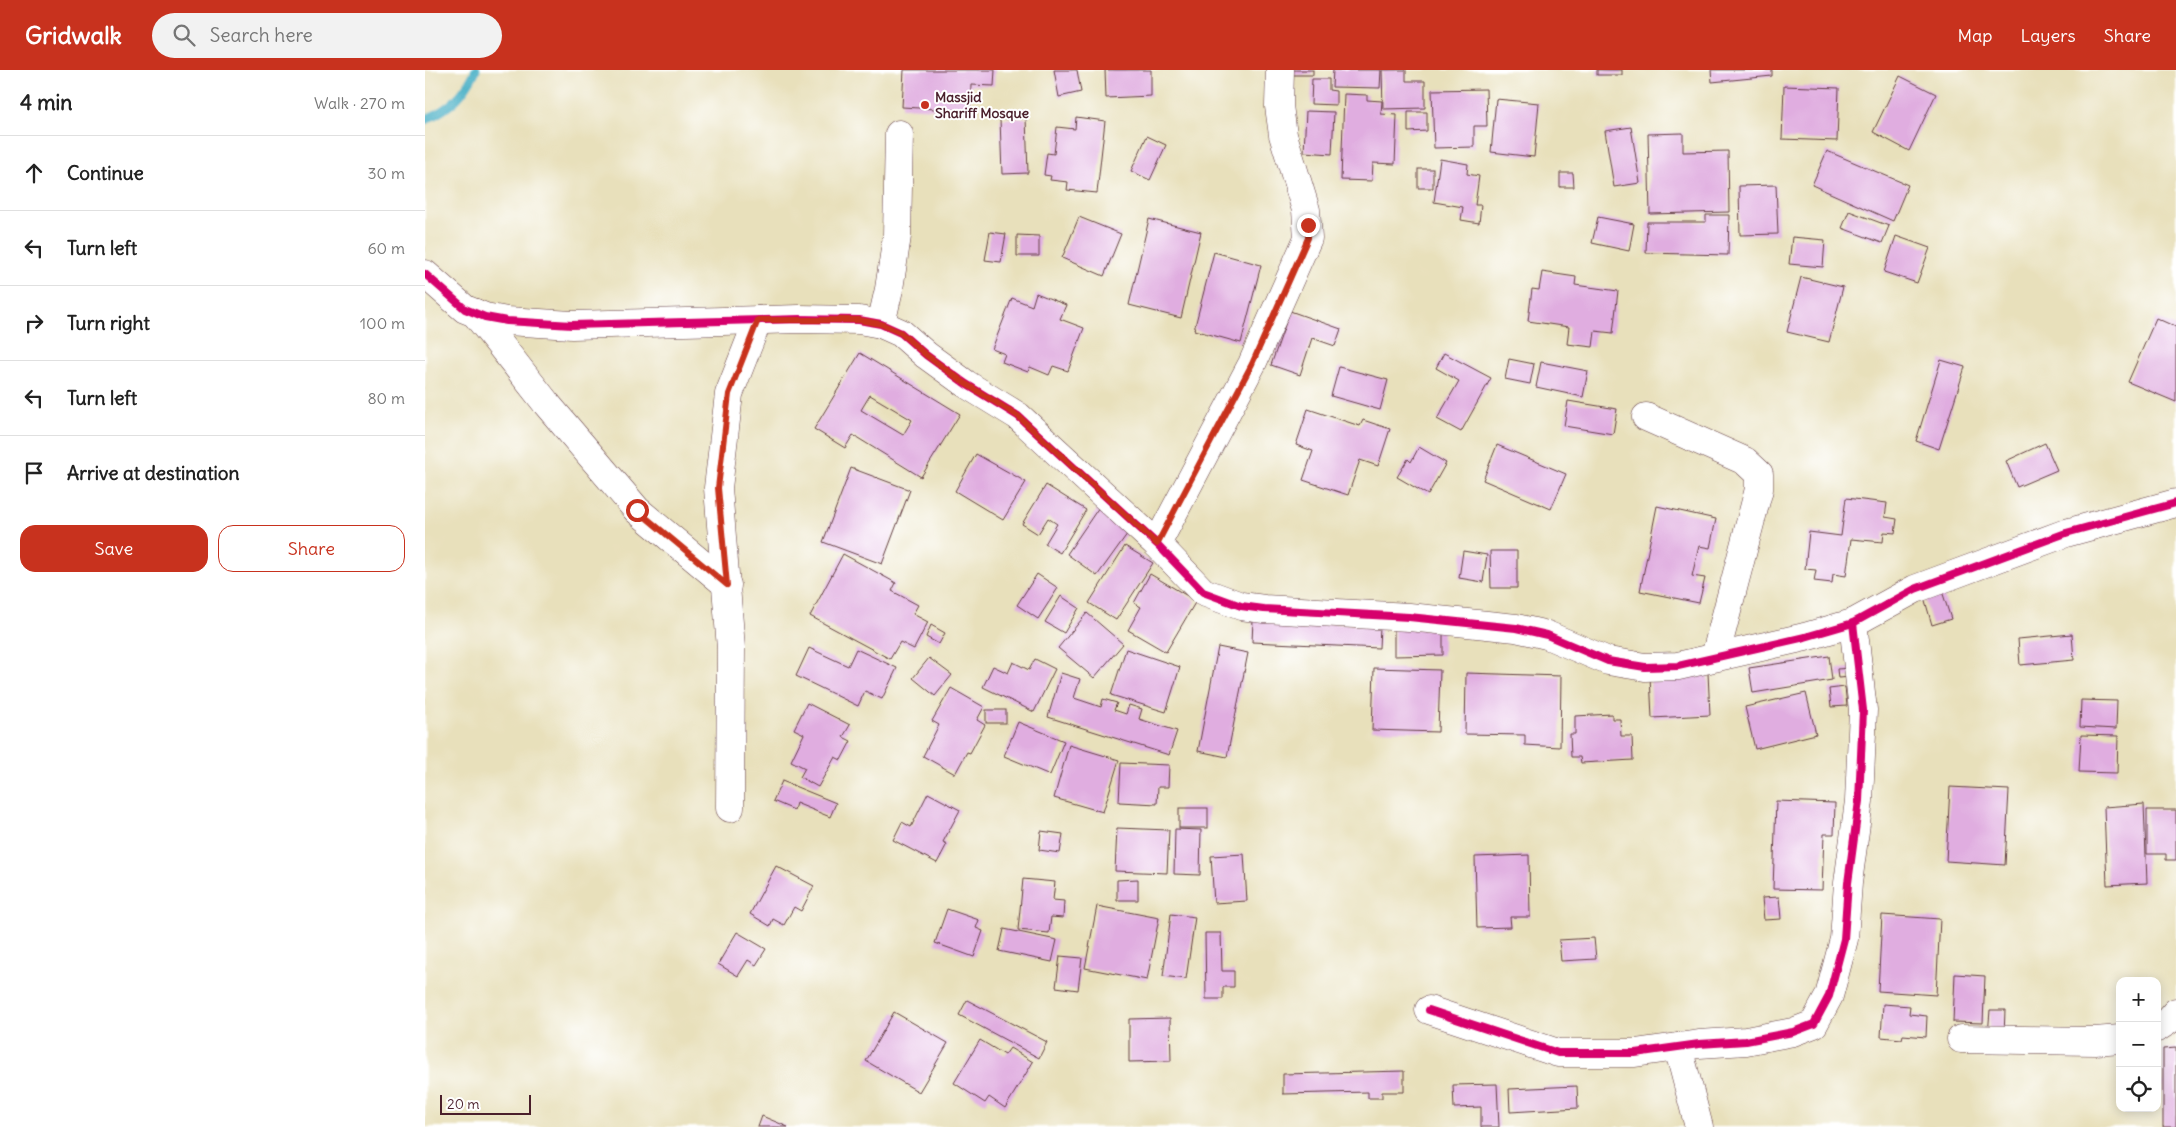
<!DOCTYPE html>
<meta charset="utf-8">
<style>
:root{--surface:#fff;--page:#f2f2f2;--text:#222;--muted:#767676;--line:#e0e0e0;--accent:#c8321e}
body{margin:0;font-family:Delius,sans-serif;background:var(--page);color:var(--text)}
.controls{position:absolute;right:15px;bottom:15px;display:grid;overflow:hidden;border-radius:10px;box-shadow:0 2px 12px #0003}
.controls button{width:45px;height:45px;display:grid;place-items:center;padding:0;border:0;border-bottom:1px solid var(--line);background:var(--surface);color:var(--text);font:25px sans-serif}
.scale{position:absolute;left:15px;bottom:12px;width:91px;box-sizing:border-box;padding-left:5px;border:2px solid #4a1f2b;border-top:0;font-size:14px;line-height:18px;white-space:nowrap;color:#4a1f2b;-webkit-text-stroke:4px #fff;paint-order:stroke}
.stop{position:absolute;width:15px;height:15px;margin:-11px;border:4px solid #c8321e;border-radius:50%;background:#fff}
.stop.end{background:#c8321e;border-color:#fff;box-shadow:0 1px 5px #0008}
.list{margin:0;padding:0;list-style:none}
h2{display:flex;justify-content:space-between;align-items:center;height:65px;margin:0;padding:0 20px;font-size:21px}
h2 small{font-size:16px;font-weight:400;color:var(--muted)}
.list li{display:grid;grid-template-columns:32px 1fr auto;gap:15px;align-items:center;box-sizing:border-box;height:75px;padding:0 20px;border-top:1px solid var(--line)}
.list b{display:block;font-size:19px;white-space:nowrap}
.list em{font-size:16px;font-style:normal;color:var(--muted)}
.actions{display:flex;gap:10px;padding:15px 20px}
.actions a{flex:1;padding:11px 0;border:1px solid var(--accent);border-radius:15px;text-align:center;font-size:18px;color:var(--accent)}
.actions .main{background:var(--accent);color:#fff}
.icon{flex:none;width:28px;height:28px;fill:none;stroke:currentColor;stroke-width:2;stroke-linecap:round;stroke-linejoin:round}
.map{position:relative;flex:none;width:1751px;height:1057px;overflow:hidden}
header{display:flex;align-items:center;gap:30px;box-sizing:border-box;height:70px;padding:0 25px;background:var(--accent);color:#fff}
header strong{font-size:24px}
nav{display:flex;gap:28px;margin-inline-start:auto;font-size:18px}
.search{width:350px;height:45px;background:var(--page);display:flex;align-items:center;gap:12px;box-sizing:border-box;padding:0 18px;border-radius:28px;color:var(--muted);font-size:19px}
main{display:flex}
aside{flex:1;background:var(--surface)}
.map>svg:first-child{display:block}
</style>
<header>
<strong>Gridwalk</strong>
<div class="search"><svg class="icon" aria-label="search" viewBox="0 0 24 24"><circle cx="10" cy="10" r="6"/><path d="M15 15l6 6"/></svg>Search here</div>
<nav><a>Map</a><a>Layers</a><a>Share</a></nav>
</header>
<main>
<aside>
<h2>4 min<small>Walk · 270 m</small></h2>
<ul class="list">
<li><svg class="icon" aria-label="ahead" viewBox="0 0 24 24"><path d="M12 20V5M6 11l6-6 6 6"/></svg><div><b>Continue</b></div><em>30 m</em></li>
<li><svg class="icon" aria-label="left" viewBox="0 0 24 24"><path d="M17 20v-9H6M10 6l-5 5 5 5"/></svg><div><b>Turn left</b></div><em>60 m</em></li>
<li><svg class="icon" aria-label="right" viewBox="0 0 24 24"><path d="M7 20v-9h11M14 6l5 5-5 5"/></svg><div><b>Turn right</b></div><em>100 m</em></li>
<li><svg class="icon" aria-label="left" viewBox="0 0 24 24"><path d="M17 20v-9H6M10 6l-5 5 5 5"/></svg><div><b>Turn left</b></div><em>80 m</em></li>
<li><svg class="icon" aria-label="arrive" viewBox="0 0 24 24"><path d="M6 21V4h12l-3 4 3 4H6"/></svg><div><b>Arrive at destination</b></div></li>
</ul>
<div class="actions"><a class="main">Save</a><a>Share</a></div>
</aside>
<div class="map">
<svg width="1751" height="1057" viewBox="0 0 1751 1057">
<rect width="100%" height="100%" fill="#fff"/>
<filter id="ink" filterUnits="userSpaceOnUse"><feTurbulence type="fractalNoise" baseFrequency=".02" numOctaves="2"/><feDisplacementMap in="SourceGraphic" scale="10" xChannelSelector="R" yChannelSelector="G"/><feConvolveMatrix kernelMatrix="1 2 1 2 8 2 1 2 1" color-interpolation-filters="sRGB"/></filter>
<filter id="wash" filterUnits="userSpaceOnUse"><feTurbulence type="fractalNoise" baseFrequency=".0096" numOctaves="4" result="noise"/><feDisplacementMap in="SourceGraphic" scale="20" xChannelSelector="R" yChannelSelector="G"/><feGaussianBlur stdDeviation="1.12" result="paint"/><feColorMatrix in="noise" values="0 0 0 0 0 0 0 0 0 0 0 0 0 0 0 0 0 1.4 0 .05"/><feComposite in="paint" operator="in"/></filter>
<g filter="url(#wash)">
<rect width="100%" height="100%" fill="#e8e0bb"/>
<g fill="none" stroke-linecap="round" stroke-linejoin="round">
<path stroke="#46afc5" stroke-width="9" d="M0,50c27,-13 38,-24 51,-50"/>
</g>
<g id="blocks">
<g fill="#e0ade0" fill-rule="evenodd">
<polygon points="479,0 570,0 569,16 546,15 545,41 477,37"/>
<polygon points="629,0 652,0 656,22 634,27"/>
<polygon points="680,0 726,0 726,26 681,28"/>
<rect x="865" y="0" width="23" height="5"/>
<polygon points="908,0 956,0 955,18 907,17"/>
<polygon points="957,0 981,0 981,11 1000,11 1000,38 958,39"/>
<rect x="1172" y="0" width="25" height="5"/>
<polygon points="1286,0 1347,0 1347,6 1287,12"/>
<polygon points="1475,6 1511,24 1484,81 1448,62"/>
<polygon points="887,9 904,9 904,20 911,21 911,35 886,34"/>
<polygon points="1359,16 1414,18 1412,71 1357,69"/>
<polygon points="1061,19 1062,56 1049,56 1049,77 1009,78 1007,20"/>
<polygon points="919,24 942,25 942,30 957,31 956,44 972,45 970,94 948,93 947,111 916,110"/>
<polygon points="1071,29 1114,33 1109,87 1066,82"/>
<polygon points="881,41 909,42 907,84 879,82"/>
<polygon points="983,42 1002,42 1002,61 983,62"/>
<polygon points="651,47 680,51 672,123 642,120 643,112 625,110 626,106 619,105 622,83 629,84 632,57 650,59"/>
<polygon points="601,48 603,103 577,104 575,49"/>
<polygon points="1206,57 1215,113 1189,117 1180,61"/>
<polygon points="1258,63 1258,82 1303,81 1304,142 1225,144 1223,64"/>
<polygon points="722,66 741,75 725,110 706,101"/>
<polygon points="1402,81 1483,115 1468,151 1387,115"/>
<polygon points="1015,89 1043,94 1042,104 1054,106 1050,135 1056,135 1054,153 1036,150 1038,137 1009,132"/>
<rect x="993" y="99" width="15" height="19"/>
<polygon points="1135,103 1148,103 1149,117 1135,117"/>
<polygon points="1351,115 1353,164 1315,165 1314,116"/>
<polygon points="1424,141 1464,156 1457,173 1417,158"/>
<polygon points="1281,145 1304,145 1303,185 1221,183 1222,152 1281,152"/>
<polygon points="654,147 696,164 679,206 637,188"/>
<polygon points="1173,147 1209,154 1204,181 1167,173"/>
<polygon points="724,149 776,162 756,248 704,235"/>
<polygon points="565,162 581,164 576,192 560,190"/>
<polygon points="592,165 614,166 614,186 592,186"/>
<polygon points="1471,166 1505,178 1492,213 1459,202"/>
<polygon points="1367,167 1400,170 1398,197 1364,194"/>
<polygon points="789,182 836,195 816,273 769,260"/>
<polygon points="1117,202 1151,207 1150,215 1193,221 1188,263 1170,261 1168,277 1142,274 1144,257 1103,251 1107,219 1114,220"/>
<polygon points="1376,207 1418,217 1404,272 1362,262"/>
<polygon points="611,223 641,235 635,249 659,258 643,301 628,296 624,305 605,297 603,302 577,292 580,284 567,279 587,228 607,236"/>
<polygon points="865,241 916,259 910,276 887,268 875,305 846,295"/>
<polygon points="1731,248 1751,257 1751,332 1703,312"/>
<path d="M435,283l100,61 -39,63 -68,-42 -8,13 -31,-19zM445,325l42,25 -9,15 -42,-25z"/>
<polygon points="1019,283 1066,308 1036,362 1012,349 1034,311 1011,298"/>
<polygon points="1084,289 1109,294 1105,314 1080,309"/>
<polygon points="1516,290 1540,297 1514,379 1491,371"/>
<polygon points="1116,292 1163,301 1158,327 1111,317"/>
<polygon points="914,297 963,310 955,340 906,326"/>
<polygon points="1143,331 1192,339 1188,364 1139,356"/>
<polygon points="883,339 935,356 938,350 965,359 953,396 935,390 923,425 878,410 888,381 871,375"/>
<polygon points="1620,373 1632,400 1592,417 1581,391"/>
<polygon points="1072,375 1141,404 1126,439 1058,410"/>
<polygon points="994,377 1021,393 1003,425 972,407 983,389 986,392"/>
<polygon points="551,384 601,412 578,450 530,421"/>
<polygon points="426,398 485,420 457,494 398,472"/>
<polygon points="621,415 661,440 635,483 620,474 632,454 623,448 613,464 597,454"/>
<polygon points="1421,428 1462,433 1460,447 1472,449 1470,463 1459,462 1458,472 1426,469 1421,506 1408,504 1407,513 1389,511 1391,500 1380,499 1384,462 1416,466"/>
<polygon points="1232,436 1291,449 1285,478 1274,476 1267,506 1280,508 1274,533 1215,521"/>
<polygon points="674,437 705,460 672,506 642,484"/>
<polygon points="700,476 728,493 691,550 664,533"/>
<polygon points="1038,481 1062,485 1058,512 1034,508"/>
<polygon points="1065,481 1092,481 1092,518 1066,518"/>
<polygon points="418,484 471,513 467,521 493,535 488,544 503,552 489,579 475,572 465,589 385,546"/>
<polygon points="612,504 633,518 613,549 592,535"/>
<polygon points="725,504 771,531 741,582 703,560 716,537 709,533"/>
<polygon points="1517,521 1526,549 1507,555 1499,527"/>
<polygon points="636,526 654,538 639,563 620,552"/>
<polygon points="662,543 698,574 669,608 633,578"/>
<polygon points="828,550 955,556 954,578 827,572"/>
<polygon points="506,555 520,563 514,574 501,567"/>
<polygon points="969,559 1018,559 1018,585 969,586"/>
<polygon points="1647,564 1649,590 1595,595 1593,569"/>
<polygon points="793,577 823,583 802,687 773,681"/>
<polygon points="384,578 423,596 431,579 472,598 457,629 440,621 433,636 371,606"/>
<polygon points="701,579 755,597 741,642 686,625"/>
<polygon points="1404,586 1407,610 1328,623 1324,598"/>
<polygon points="504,588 527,605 510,626 488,608"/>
<polygon points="610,589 630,599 609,642 558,617 568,596 583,603 588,592 604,600"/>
<polygon points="949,598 1015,600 1013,662 947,660"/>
<polygon points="1427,598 1428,607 1413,608 1412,599"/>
<polygon points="636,603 655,609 649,628 676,637 678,629 692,633 689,640 701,644 704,635 717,639 714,649 752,661 744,685 623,647"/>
<polygon points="1041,603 1136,606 1135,677 1100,675 1100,665 1040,664"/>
<polygon points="1283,603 1285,645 1227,648 1225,606"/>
<polygon points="1420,617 1422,636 1406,637 1404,619"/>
<polygon points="526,618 559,637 552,650 560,655 545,683 542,682 530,704 498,686 514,655 507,651"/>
<polygon points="1381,623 1391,664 1330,679 1320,637"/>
<polygon points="1656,630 1692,631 1691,659 1655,657"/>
<polygon points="382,633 425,655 418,667 426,671 416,690 410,687 393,717 375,707 380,698 366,691 379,664 369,659"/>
<rect x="561" y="640" width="20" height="13"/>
<polygon points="1187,644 1187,649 1195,649 1196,666 1207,666 1208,690 1156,693 1155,687 1146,687 1145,664 1150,664 1150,646"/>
<polygon points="593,652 639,671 625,705 579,686"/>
<polygon points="1656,665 1693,666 1692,703 1654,702"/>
<polygon points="644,675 694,690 678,742 629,728"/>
<polygon points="696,693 744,695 743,717 733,717 732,734 694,732"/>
<polygon points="357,711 411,733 405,747 371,733 369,740 348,731"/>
<polygon points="1525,717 1584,720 1580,795 1521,791"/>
<polygon points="503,723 535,740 518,772 522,774 512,793 468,770 477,752 486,757"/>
<polygon points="1351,731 1410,733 1409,764 1399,764 1397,820 1348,819"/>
<polygon points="1719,734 1722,813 1682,815 1679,737"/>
<rect x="754" y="738" width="29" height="20"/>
<polygon points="1722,740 1751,740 1751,790 1741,790 1741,784 1722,784"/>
<polygon points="692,758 744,760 742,803 690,801"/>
<polygon points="750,759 776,760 775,805 749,804"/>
<polygon points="616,761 638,764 635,783 614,780"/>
<polygon points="819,784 822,831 789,833 786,786"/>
<polygon points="1104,785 1105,847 1085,847 1086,857 1052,858 1050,787"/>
<polygon points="351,796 389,816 376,841 369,837 359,855 348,849 345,856 325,844"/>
<polygon points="598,809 630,812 628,830 639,831 638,848 626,847 624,863 593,860"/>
<polygon points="713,809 713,830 692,830 692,810"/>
<polygon points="1354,827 1356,849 1339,850 1337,828"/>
<polygon points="672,836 734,848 722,910 660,898"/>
<polygon points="522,839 554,850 551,858 558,861 549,887 510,873"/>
<polygon points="746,844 770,847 761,909 738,906"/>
<polygon points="1457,845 1515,849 1511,925 1453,921"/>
<polygon points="579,859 632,870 627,892 574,881"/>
<polygon points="312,862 341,879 331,895 323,890 313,906 293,894"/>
<polygon points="780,863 796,863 797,901 809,901 809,917 798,917 798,929 781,929"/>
<polygon points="1169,868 1171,889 1136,891 1134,870"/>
<polygon points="635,886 657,888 653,920 631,917"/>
<polygon points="1530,904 1560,906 1558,953 1528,952"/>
<polygon points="542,930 622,972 614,988 534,945"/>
<polygon points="1458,934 1485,936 1484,944 1502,946 1501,967 1478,965 1477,969 1456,967"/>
<polygon points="1565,940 1580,940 1579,966 1563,965"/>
<polygon points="469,942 523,973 494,1022 441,991"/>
<polygon points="745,948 746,991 704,992 704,949"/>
<polygon points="555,970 580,985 585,978 608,992 580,1038 564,1027 560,1033 529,1013"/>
<polygon points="1751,978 1751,1057 1738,1057 1738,979"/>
<polygon points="979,1001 979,1022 957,1022 957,1028 943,1028 943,1022 858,1024 858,1004"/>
<polygon points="1072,1014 1074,1057 1056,1057 1056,1037 1029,1038 1028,1015"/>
<polygon points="1152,1016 1153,1038 1085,1042 1084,1019"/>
<polygon points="337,1046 363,1057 333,1057"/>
</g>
</g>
</g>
<g filter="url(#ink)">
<use href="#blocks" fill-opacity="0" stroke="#623c41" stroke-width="1"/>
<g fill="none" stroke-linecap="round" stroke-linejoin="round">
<g stroke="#623c41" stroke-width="29">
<g id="minor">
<polyline points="0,204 40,239 60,247 82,251 147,255 374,249 434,250 456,254 476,263 501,285 541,314 593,346 732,474 778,522 816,536 839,539 984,547 1091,558 1122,565 1183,591 1220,597 1253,596 1380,567 1428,553 1490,519 1641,463 1751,433"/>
<polyline points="50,243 121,333 212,440 302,515"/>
<polyline points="456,254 464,219 472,166 474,64"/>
<polyline points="1221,347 1320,391 1334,404 1334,419 1290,587"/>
<polyline points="732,474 827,294 883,168 881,140 858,65 854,36 855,0"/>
<polyline points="305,738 306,578 293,418 304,324 333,250"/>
<polyline points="1004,940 1133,983 1210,983 1274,974 1321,971 1368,962 1389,954 1404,926 1419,869 1423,813 1434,731 1438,640 1428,553"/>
<polyline points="1732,958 1743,951 1751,942"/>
<polyline points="1536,969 1670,971 1695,969"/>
<polyline points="1253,977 1274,1057"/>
</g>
</g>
<use href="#minor" stroke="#fff" stroke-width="28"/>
<g stroke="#fff" stroke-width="11">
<g id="cycleway">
<polyline points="0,204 40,239 60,247 82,251 147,255 374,249 434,250 456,254 476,263 501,285 541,314 593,346 732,474 778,522 816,536 839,539 984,547 1091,558 1122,565 1183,591 1220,597 1253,596 1380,567 1428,553 1490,519 1641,463 1751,433"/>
<polyline points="1004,940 1133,983 1210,983 1274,974 1321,971 1368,962 1389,954 1404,926 1419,869 1423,813 1434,731 1438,640 1428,553"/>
</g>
</g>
<use href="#cycleway" stroke="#d6006c" stroke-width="8"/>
</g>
</g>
<g fill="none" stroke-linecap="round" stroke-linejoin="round" filter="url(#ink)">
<polyline stroke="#c8321e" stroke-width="6" points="212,440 302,515 293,418 304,324 333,250 434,250 456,254 476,263 501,285 541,314 593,346 732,474 827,294 883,168 883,155"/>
</g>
<circle fill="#c8321e" stroke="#fff" stroke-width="2" cx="500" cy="35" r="5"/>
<g text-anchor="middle" stroke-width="4" stroke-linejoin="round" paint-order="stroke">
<g font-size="14" font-weight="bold" fill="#4a1f2b" stroke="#fff" text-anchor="start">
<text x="510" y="32">Massjid<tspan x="510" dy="16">Shariff Mosque</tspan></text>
</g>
</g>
</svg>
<div class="controls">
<button>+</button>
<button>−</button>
<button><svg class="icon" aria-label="locate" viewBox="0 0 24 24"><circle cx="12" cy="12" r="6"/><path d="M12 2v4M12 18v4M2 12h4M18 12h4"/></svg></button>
</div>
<div class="scale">20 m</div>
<div class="stop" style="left:212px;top:440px"></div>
<div class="stop end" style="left:883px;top:155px"></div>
</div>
</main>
